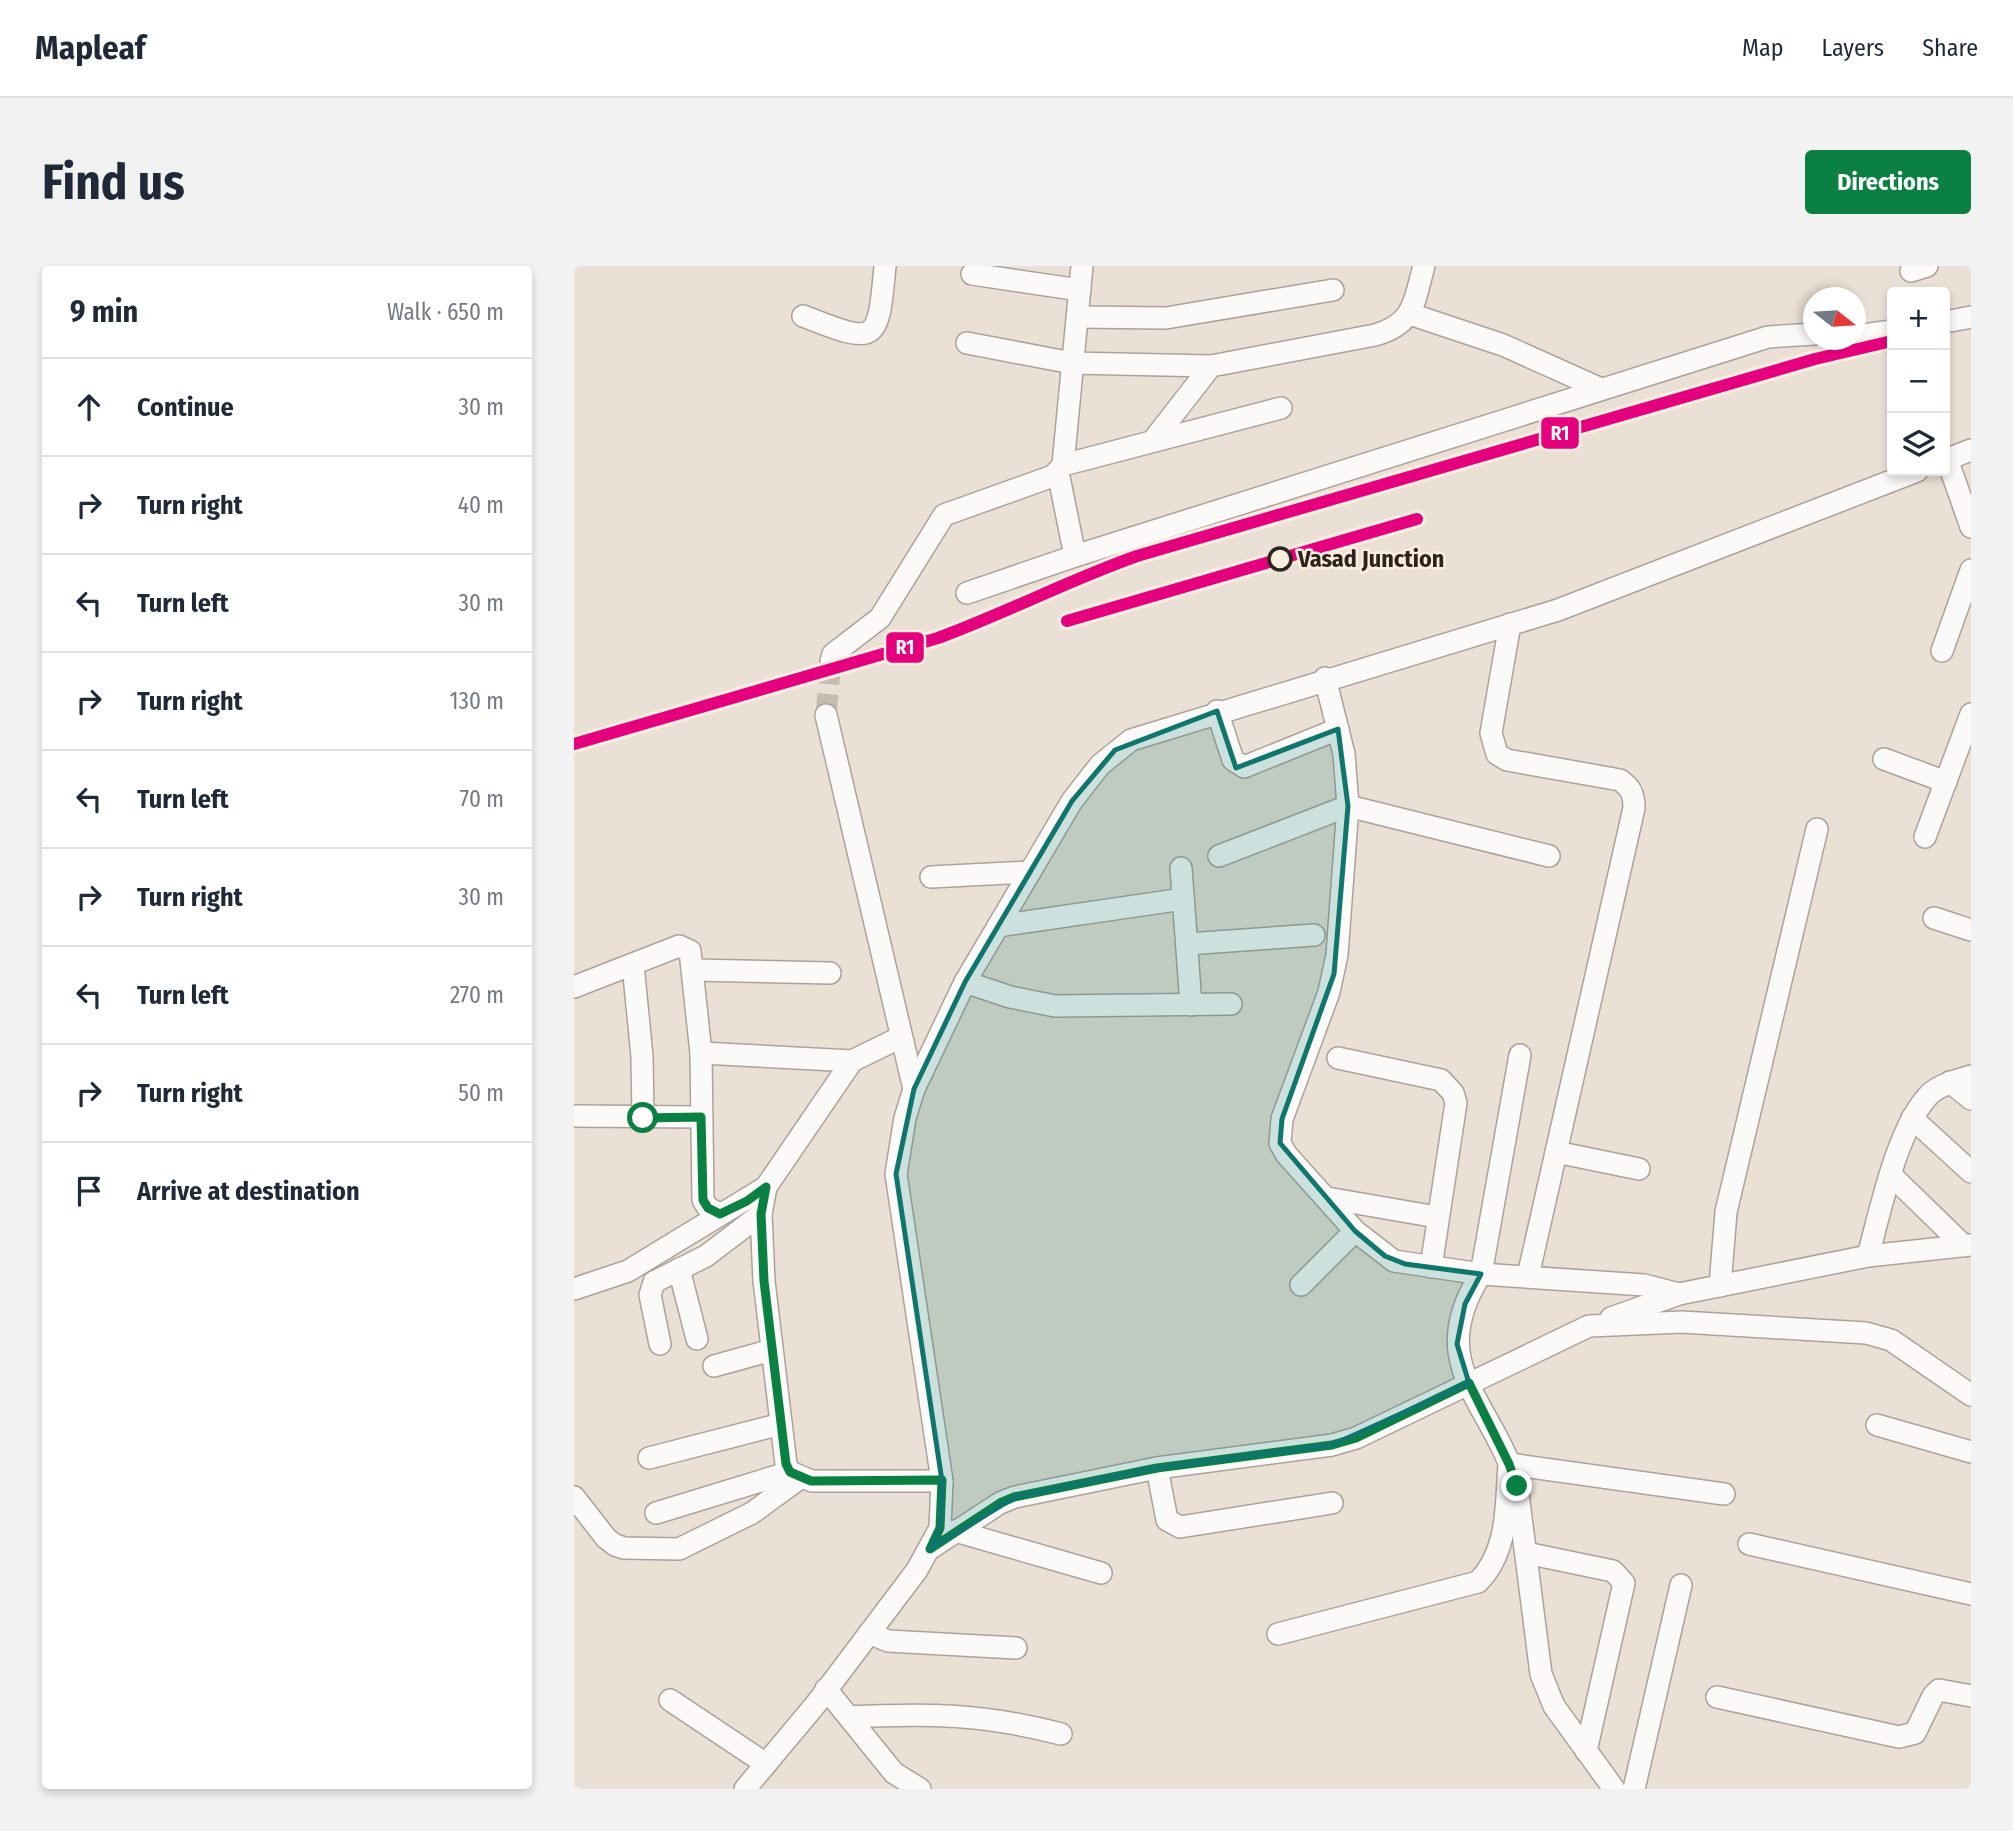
<!DOCTYPE html>
<meta charset="utf-8">
<style>
:root{--surface:#fff;--page:#f2f2f3;--text:#1f2937;--muted:#747a83;--line:#e0e1e3;--accent:#0b8043}
body{margin:0;font-family:"Fira Sans Condensed",sans-serif;background:var(--page);color:var(--text)}
.controls{position:absolute;right:21px;top:21px;display:grid;overflow:hidden;border-radius:7px;box-shadow:0 4px 10px #0003}
.controls button{width:63px;height:63px;display:grid;place-items:center;padding:0;border:0;border-bottom:2px solid var(--line);background:var(--surface);color:var(--text);font:35px sans-serif}
.compass{position:absolute;left:1229px;top:21px;width:63px;height:63px;border-radius:50%;background:var(--surface);box-shadow:0 4px 10px #0003;rotate:107deg}
.stop{position:absolute;width:21px;height:21px;margin:-16px;border:5px solid #0b8043;border-radius:50%;background:#fff}
.stop.end{background:#0b8043;border-color:#fff;box-shadow:0 2px 7px #0008}
.list{margin:0;padding:0;list-style:none}
h2{display:flex;justify-content:space-between;align-items:center;height:91px;margin:0;padding:0 28px;font-size:30px}
h2 small{font-size:23px;font-weight:400;color:var(--muted)}
.list li{display:grid;grid-template-columns:46px 1fr auto;gap:21px;align-items:center;box-sizing:border-box;height:98px;padding:0 28px;border-top:2px solid var(--line)}
.list b{display:block;font-size:26px;white-space:nowrap}
.list em{font-size:23px;font-style:normal;color:var(--muted)}
.icon{flex:none;width:38px;height:38px;fill:none;stroke:currentColor;stroke-width:2;stroke-linecap:round;stroke-linejoin:round}
.map{position:relative;flex:none;width:1397px;height:1523px;overflow:hidden;border-radius:7px}
header{display:flex;align-items:center;gap:42px;box-sizing:border-box;height:98px;padding:0 35px;background:var(--surface);border-bottom:2px solid var(--line)}
header strong{font-size:33px}
nav{display:flex;gap:38px;margin-inline-start:auto;font-size:24px}
.intro{display:flex;align-items:center;justify-content:space-between;box-sizing:border-box;height:168px;padding:0 42px}
h1{margin:0;font-size:49px}
.button{padding:18px 32px;border-radius:7px;background:var(--accent);color:#fff;font-size:24px;font-weight:700}
main{display:flex;gap:42px;padding:0 42px}
aside{flex:1;background:var(--surface);border-radius:7px;box-shadow:0 4px 10px #0003}
.map>svg:first-child{display:block}
</style>
<header>
<strong>Mapleaf</strong>
<nav><a>Map</a><a>Layers</a><a>Share</a></nav>
</header>
<div class="intro"><h1>Find us</h1><a class="button">Directions</a></div>
<main>
<aside>
<h2>9 min<small>Walk · 650 m</small></h2>
<ul class="list">
<li><svg class="icon" aria-label="ahead" viewBox="0 0 24 24"><path d="M12 20V5M6 11l6-6 6 6"/></svg><div><b>Continue</b></div><em>30 m</em></li>
<li><svg class="icon" aria-label="right" viewBox="0 0 24 24"><path d="M7 20v-9h11M14 6l5 5-5 5"/></svg><div><b>Turn right</b></div><em>40 m</em></li>
<li><svg class="icon" aria-label="left" viewBox="0 0 24 24"><path d="M17 20v-9H6M10 6l-5 5 5 5"/></svg><div><b>Turn left</b></div><em>30 m</em></li>
<li><svg class="icon" aria-label="right" viewBox="0 0 24 24"><path d="M7 20v-9h11M14 6l5 5-5 5"/></svg><div><b>Turn right</b></div><em>130 m</em></li>
<li><svg class="icon" aria-label="left" viewBox="0 0 24 24"><path d="M17 20v-9H6M10 6l-5 5 5 5"/></svg><div><b>Turn left</b></div><em>70 m</em></li>
<li><svg class="icon" aria-label="right" viewBox="0 0 24 24"><path d="M7 20v-9h11M14 6l5 5-5 5"/></svg><div><b>Turn right</b></div><em>30 m</em></li>
<li><svg class="icon" aria-label="left" viewBox="0 0 24 24"><path d="M17 20v-9H6M10 6l-5 5 5 5"/></svg><div><b>Turn left</b></div><em>270 m</em></li>
<li><svg class="icon" aria-label="right" viewBox="0 0 24 24"><path d="M7 20v-9h11M14 6l5 5-5 5"/></svg><div><b>Turn right</b></div><em>50 m</em></li>
<li><svg class="icon" aria-label="arrive" viewBox="0 0 24 24"><path d="M6 21V4h12l-3 4 3 4H6"/></svg><div><b>Arrive at destination</b></div></li>
</ul>
</aside>
<div class="map">
<svg width="1397" height="1523" viewBox="0 0 1397 1523">
<rect width="100%" height="100%" fill="#ebe0d5"/>
<g fill="none" stroke-linecap="round" stroke-linejoin="round">
<polyline stroke="#c5bbb0" stroke-width="21" stroke-dasharray="21 10" stroke-linecap="butt" points="252,449 257,395"/>
<g stroke="#aba29a" stroke-width="24">
<g id="minor">
<polyline points="1337,5 1353,0"/>
<polyline points="398,8 506,24"/>
<polyline points="836,48 929,79 1027,123"/>
<path d="M229,50c74,29 75,29 82,-50"/>
<polyline points="504,51 592,52 759,24"/>
<polyline points="1371,56 1397,51"/>
<polyline points="1282,70 1318,65"/>
<polyline points="393,77 498,97 637,100"/>
<path d="M581,172l56,-72 164,-31c40,-11 39,-34 49,-69"/>
<polyline points="1373,193 1397,261"/>
<polyline points="1371,194 1397,184"/>
<polyline points="489,199 707,142"/>
<polyline points="484,206 501,290"/>
<polyline points="393,327 501,290 1194,71 1240,68"/>
<path d="M936,358l-19,109 6,21 10,6 113,20c11,8 14,14 14,28l-106,468"/>
<polyline points="1368,385 1397,304"/>
<polyline points="257,395 259,388 306,352 370,249 479,210 489,199 508,0"/>
<polyline points="751,412 770,488 774,540 763,689 755,726 708,853 706,877 712,888 781,965 820,995 907,1008 1070,1019 1105,1028"/>
<polyline points="643,445 659,494 670,501 764,463"/>
<polyline points="252,449 340,823"/>
<polyline points="1310,493 1372,516"/>
<polyline points="1351,571 1397,448"/>
<polyline points="645,590 774,540 975,590"/>
<polyline points="607,602 617,739"/>
<polyline points="357,611 456,606"/>
<polyline points="1360,652 1397,664"/>
<polyline points="424,660 609,633"/>
<polyline points="613,678 740,669"/>
<polyline points="59,699 68,790 69,852"/>
<polyline points="120,704 256,707"/>
<polyline points="391,716 436,731 481,740 657,738"/>
<polyline points="0,721 105,680 116,685 127,787 129,934 134,942 146,948"/>
<polyline points="127,787 278,795"/>
<path d="M946,789l-39,219c-59,92 13,129 36,212l24,188 13,32 60,83"/>
<polyline points="764,792 867,814 879,827 882,837 857,1001"/>
<polyline points="1376,816 1397,833"/>
<polyline points="0,850 127,851"/>
<polyline points="1338,852 1397,906"/>
<polyline points="982,886 1065,903"/>
<polyline points="1317,909 1390,980"/>
<polyline points="192,921 187,948 190,1015 212,1198 216,1206 238,1215 368,1215"/>
<polyline points="753,932 863,951"/>
<path d="M1294,990c12,-44 30,-132 63,-163 11,-9 27,-13 40,-17"/>
<polyline points="105,1003 123,1073"/>
<polyline points="727,1019 781,965"/>
<polyline points="1146,1020 1152,946 1243,563"/>
<polyline points="0,1023 54,1005 192,921 278,795 327,771"/>
<polyline points="1037,1052 1105,1028 1294,990 1397,979"/>
<polyline points="86,1078 76,1029 80,1016 132,990 187,948"/>
<polyline points="140,1100 198,1084"/>
<polyline points="1303,1159 1397,1186"/>
<polyline points="75,1192 207,1158"/>
<polyline points="583,1202 593,1254 606,1261 758,1237"/>
<polyline points="0,1231 32,1272 41,1279 50,1282 105,1283 178,1247 226,1212"/>
<polyline points="82,1247 216,1206"/>
<polyline points="381,1265 527,1307"/>
<polyline points="1175,1278 1397,1328"/>
<polyline points="357,1282 426,1237 441,1231 583,1202 758,1179 782,1172 1015,1060 1108,1056 1292,1067 1317,1074 1397,1129"/>
<polyline points="952,1287 1039,1305 1050,1317 1012,1485"/>
<polyline points="295,1367 314,1375 442,1382"/>
<path d="M704,1368l200,-52c31,-31 28,-78 31,-118l215,30"/>
<polyline points="252,1423 320,1507 346,1523"/>
<polyline points="1143,1431 1325,1471 1341,1467 1359,1430 1365,1424 1397,1430"/>
<polyline points="96,1434 192,1498"/>
<path d="M275,1451c79,-4 136,-3 212,17"/>
<polyline points="171,1523 242,1438 343,1304 366,1262 368,1215 322,908 331,852 340,823 391,716 498,535 526,499 557,474 984,344 1343,205"/>
<polyline points="1060,1523 1107,1319"/>
</g>
</g>
<use href="#minor" stroke="#fcfaf9" stroke-width="21"/>
<g stroke="#feeede" stroke-width="18">
<g id="rail-1">
<polyline points="493,355 843,253"/>
<path d="M0,478l364,-106c68,-25 131,-58 199,-82l678,-197 77,-18"/>
</g>
</g>
<use href="#rail-1" stroke="#e5007d" stroke-width="12"/>
</g>
<g fill="none" stroke-linecap="round" stroke-linejoin="round">
<polyline stroke="#0b8043" stroke-width="9" points="69,852 127,851 129,934 134,942 146,948 173,935 192,921 187,948 190,1015 212,1198 216,1206 237,1215 368,1214 366,1262 356,1283 426,1237 440,1231 583,1202 758,1179 782,1172 895,1117 935,1198 943,1220"/>
</g>
<path fill="#0f766e" fill-opacity="0.2" stroke="#0f766e" stroke-width="5" stroke-linejoin="round" d="M643,445l19,57 102,-39 10,77 -14,168 -52,145 -2,24 75,88 30,25 20,8 76,10 -16,30 -8,40 12,39 -137,62 -175,23 -142,29 -85,52 10,-21 2,-47 -46,-307 18,-85 51,-107 107,-181 43,-51z"/>
<circle fill="#feeede" stroke="#2c251e" stroke-width="3.5" cx="706" cy="293" r="11"/>
<g text-anchor="middle" stroke-width="5" stroke-linejoin="round" paint-order="stroke">
<g font-size="24" font-weight="bold" fill="#2c251e" stroke="#feeede" text-anchor="start">
<text x="724" y="301">Vasad Junction</text>
</g>
</g>
<g stroke="#feeede" stroke-width="2.5">
<rect x="966" y="150" width="40" height="34" rx="7" fill="#e5007d"/>
<rect x="311" y="365" width="40" height="33" rx="7" fill="#e5007d"/>
</g>
<g font-size="19" text-anchor="middle" font-weight="bold" fill="#fff">
<text x="986" y="174">R1</text>
<text x="331" y="388">R1</text>
</g>
</svg>
<div class="controls">
<button>+</button>
<button>−</button>
<button><svg class="icon" aria-label="layers" viewBox="0 0 24 24"><path d="M12 4l9 5-9 5-9-5zM3 14l9 5 9-5"/></svg></button>
</div>
<svg class="compass" viewBox="-18 -18 36 36"><path d="M0-13l5 13h-10z" fill="#e53935"/><path d="M0 13l5-13h-10z" fill="#747a83"/></svg>
<div class="stop" style="left:69px;top:852px"></div>
<div class="stop end" style="left:943px;top:1220px"></div>
</div>
</main>
